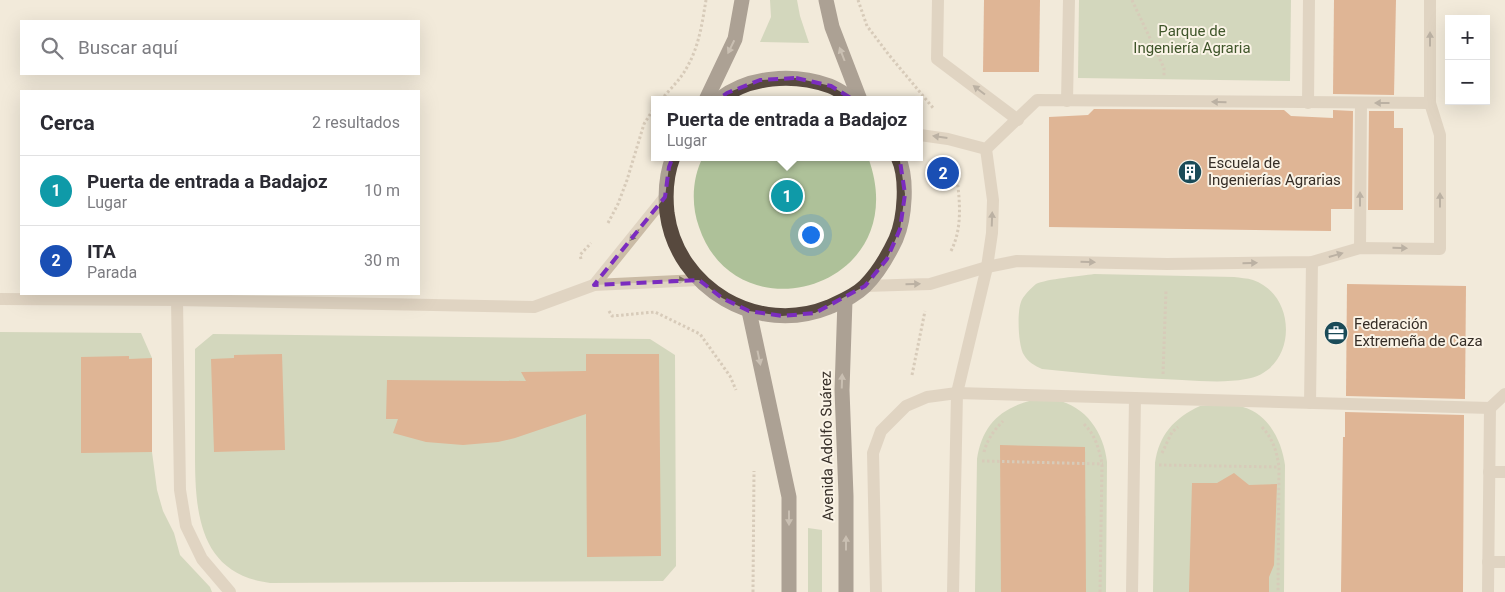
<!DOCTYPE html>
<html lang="es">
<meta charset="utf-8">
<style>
:root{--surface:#fff;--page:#f2f2f3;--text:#2b2b33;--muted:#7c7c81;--line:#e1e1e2;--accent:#1b4b58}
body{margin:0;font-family:Roboto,sans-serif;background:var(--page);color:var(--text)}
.controls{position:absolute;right:15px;top:15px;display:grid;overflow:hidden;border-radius:0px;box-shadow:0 5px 20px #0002}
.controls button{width:45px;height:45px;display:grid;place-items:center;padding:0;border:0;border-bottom:1px solid var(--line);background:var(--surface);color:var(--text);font:25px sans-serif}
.you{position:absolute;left:810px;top:234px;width:18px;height:18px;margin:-12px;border:4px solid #fff;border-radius:50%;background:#1a73e8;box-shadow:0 0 0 8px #1a73e833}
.badge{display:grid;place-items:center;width:32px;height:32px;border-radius:50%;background:var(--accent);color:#fff;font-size:16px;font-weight:700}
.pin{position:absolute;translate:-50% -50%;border:2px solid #fff;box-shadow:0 1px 5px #0006}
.popup{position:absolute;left:651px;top:96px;width:272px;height:65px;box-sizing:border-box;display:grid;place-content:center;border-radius:0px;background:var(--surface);filter:drop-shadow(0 1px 4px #0005);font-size:16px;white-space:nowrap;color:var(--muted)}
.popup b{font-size:19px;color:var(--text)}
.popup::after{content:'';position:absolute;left:50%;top:100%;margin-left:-10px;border:10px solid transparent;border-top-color:var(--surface)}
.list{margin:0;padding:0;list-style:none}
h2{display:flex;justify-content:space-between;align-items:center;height:65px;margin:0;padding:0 20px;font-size:21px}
h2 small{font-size:16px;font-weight:400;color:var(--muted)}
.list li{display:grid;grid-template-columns:32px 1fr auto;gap:15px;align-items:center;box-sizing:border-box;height:70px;padding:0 20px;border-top:1px solid var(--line)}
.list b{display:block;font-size:19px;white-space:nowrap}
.list p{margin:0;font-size:16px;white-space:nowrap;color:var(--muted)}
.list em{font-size:16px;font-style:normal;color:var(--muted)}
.icon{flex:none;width:28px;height:28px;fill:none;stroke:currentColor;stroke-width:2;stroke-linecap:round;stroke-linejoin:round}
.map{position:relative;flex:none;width:1505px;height:592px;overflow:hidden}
.search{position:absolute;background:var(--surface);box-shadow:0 5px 20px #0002;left:20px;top:20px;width:400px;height:55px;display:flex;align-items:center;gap:12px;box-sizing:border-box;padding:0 18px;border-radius:0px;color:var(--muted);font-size:19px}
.panel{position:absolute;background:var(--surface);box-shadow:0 5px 20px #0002;left:20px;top:90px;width:400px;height:205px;border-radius:0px}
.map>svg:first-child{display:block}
</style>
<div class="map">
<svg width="1505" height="592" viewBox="0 0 1505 592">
<rect width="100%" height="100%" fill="#f2eada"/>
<g fill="#aec199">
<polygon points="770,0 797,0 800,16 809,43 760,42 771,17"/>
<polygon points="1079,0 1291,0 1290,81 1078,78"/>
<path d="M703,157h165c48,130 -131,183 -169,70 -8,-22 -7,-49 4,-70z"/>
<path d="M1094,274l140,3c6,1 13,1 19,3 46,16 44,91 -7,99 -21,4 -43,2 -64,1 -47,-2 -93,-6 -140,-11 -7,-3 -14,-7 -18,-14 -6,-9 -7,-43 -3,-53 1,-5 11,-15 15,-18 10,-5 45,-8 58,-10z"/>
<polygon points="0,332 141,333 152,358 152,452 157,490 163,511 174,533 180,555 210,587 212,592 0,592"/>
<path d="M213,334l437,5 25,16 1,211 -13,15 -393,2c-77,-10 -75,-81 -75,-142 0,-31 0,-61 0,-92z"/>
<path d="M1033,400c7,0 16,-1 23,0 30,6 48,33 51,62l-1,130h-131l2,-133c5,-33 23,-51 56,-59z"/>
<path d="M1200,406c12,0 32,-2 43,1 26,7 39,35 42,58l-1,127h-131l2,-129c4,-28 19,-45 45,-57z"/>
<polygon points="808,528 822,530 822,592 808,592"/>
</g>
<g fill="#c87541">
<polygon points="984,0 1040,0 1039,72 983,72"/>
<polygon points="1334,0 1396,0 1394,95 1333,94"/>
<polygon points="1094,109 1284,110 1291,116 1333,118 1333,110 1353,111 1352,209 1331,209 1331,231 1049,227 1049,117 1088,115"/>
<polygon points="1369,111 1394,111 1394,128 1403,128 1403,210 1368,210"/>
<polygon points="1347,284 1466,286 1465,399 1346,396"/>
<polygon points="282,354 285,450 214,452 211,359 234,358 234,355"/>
<polygon points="586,354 659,354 661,556 587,557 586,414 515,438 498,442 463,445 426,442 393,433 398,419 386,419 387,380 526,381 521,372 586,371"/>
<polygon points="129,356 129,359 152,358 152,452 81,453 81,357"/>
<polygon points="1345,412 1464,415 1463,592 1341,592 1343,437 1345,437"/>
<polygon points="1000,445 1085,447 1086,592 1001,592"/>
<polygon points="1234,473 1249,485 1277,484 1274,565 1269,577 1269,592 1189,592 1192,483 1217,483"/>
</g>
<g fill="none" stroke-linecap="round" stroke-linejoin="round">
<g stroke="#b6a690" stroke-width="3" stroke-dasharray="2.5 2.5" stroke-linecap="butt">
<polyline points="858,0 867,26 889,55 934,109"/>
<polyline points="1132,0 1164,68 1164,76"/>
<path d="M661,100c8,-10 19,-20 25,-31 13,-22 16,-45 20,-69"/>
<polyline points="608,223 618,204 627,180 644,124 654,108"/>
<path d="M951,251c13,-26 8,-55 5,-82"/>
<polyline points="581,259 580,255 591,243"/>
<polyline points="609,311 612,316 655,312 700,334 730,376 736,390"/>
<polyline points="1163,374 1166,290"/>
<polyline points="912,375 925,311"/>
<path d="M1084,424c11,11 15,24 18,40l-2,128"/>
<path d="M1262,427c11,12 15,25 17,40l-1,125"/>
<path d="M984,452c3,-12 10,-22 19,-31"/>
<polyline points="1162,453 1172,432 1178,427"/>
<polyline points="982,461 1103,464"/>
<polyline points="1159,465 1279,467"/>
<polyline points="753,592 754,471"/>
</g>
<g stroke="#cabba5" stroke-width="12">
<polyline points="938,0 937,59 1018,120"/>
<polyline points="1067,101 1069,0"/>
<polyline points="1308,103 1309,0"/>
<polyline points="920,135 948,139 986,149 1037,100 1430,103"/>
<polyline points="1360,248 1361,103"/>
<polyline points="865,286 930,284 987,267 1017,261 1167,264 1312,262 1360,248 1440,249 1440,135 1430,103 1430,0"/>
<polyline points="177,300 180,490 186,526 202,559 230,592"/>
<polyline points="1310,403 1312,262"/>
<polyline points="1489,472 1505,472"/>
<polyline points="1488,562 1505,562"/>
<polyline points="876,592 873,453 881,431 906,406 927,397 957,393 1490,408"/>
<polyline points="953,592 957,393 987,267 992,233 993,200 986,149"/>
<polyline points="1132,592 1135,398"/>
<polyline points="1488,592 1490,408 1505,394"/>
</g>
<g stroke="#cabba5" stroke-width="12">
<polyline points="594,285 665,197"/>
<polyline points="0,299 177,300 534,307 594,285 699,280"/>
</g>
<g stroke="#57493e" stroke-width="15">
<polyline points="826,0 832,27 860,100"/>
<polyline points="706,100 735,39 742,0"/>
<path d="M718,100c31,-24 75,-27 112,-14 8,3 16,9 24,14"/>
<path d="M673,157c-7,18 -8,37 -6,56 10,76 91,123 162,94 13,-6 26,-11 36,-21 14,-14 23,-30 31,-47 9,-21 12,-61 2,-82"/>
<polyline points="845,300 842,390 846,496 846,592"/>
<polyline points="749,311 789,497 789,592"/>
</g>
</g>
<defs><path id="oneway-solid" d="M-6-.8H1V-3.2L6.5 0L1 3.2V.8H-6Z" transform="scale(1.25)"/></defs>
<g fill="#796d60">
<use href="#oneway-solid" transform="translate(1430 39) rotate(-90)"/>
<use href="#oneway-solid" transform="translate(979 90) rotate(-143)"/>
<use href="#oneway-solid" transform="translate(1219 102) rotate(-179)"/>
<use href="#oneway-solid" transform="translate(1382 103) rotate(-180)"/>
<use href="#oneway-solid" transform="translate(940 137) rotate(-172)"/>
<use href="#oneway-solid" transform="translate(1360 199) rotate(-90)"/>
<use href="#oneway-solid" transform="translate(1440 200) rotate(-90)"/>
<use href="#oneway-solid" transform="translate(992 219) rotate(-88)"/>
<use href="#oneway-solid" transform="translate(634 235) rotate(129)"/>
<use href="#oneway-solid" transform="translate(1400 248) rotate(1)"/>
<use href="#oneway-solid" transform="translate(1336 255) rotate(-16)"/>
<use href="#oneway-solid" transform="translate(1088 262) rotate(2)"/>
<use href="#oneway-solid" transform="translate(1250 263) rotate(-1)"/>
<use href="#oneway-solid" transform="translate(678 280) rotate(-1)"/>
<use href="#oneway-solid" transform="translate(913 284) rotate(-2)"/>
</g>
<g fill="#988d81">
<use href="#oneway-solid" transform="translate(731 47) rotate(116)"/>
<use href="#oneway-solid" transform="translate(842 54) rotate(-111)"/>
<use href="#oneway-solid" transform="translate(759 358) rotate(78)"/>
<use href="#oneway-solid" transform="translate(842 381) rotate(-88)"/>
<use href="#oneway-solid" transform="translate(789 518) rotate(90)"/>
<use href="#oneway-solid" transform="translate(846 543) rotate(-90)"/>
</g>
<path d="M0 0H1505V592H0ZM796,78l35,8 31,19 23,25 15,31 5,33 -5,35 -13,30 -22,27 -50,27 -33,3 -33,-5 -27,-13 -23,-18 -105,5 71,-88 4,-30 11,-28 18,-24 29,-22 33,-13z" fill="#f2eada" fill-opacity=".55" fill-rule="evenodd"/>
<path fill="none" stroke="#7b2cbf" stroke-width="4" stroke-dasharray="10 6" stroke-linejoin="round" d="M796,78l35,8 31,19 23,25 15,31 5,33 -5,35 -13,30 -22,27 -50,27 -33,3 -33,-5 -27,-13 -23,-18 -105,5 71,-88 4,-30 11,-28 18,-24 29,-22 33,-13z"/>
<defs>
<g id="building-disc" transform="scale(1.25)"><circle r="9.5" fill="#1b4b58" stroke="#faf3e6"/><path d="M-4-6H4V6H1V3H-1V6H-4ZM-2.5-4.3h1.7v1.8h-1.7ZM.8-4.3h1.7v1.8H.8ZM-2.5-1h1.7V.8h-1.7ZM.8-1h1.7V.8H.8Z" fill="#fff"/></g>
<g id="office-disc" transform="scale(1.25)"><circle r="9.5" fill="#1b4b58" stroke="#faf3e6"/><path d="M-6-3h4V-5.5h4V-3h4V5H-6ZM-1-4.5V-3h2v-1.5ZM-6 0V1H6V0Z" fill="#fff"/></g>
</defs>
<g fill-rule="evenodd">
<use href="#building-disc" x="1190" y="172"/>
<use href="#office-disc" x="1336" y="333"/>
</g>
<g text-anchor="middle" stroke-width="4" stroke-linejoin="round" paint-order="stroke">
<g font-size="15" fill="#3f552a" stroke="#faf3e6">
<text x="1192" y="36">Parque de<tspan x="1192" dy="17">Ingeniería Agraria</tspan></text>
</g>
<g font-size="15" fill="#362e27" stroke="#faf3e6" text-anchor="start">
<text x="1208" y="168">Escuela de<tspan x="1208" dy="17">Ingenierías Agrarias</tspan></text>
<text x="1354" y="329">Federación<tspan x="1354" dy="17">Extremeña de Caza</tspan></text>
</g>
<g font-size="15" fill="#362e27" stroke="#faf3e6">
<text transform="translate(827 446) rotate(-91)" y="5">Avenida Adolfo Suárez</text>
</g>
</g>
</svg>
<div class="controls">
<button>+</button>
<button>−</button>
</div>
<div class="you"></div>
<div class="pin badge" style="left:787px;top:196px;background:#0f9aa8">1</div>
<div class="popup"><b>Puerta de entrada a Badajoz</b>Lugar</div>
<div class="pin badge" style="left:943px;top:173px;background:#1a4fb4">2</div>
<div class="search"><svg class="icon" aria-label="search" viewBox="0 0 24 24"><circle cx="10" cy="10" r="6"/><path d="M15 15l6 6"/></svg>Buscar aquí</div>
<section class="panel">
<h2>Cerca<small>2 resultados</small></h2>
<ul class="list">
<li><span class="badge" style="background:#0f9aa8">1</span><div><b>Puerta de entrada a Badajoz</b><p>Lugar</p></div><em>10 m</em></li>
<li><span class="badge" style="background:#1a4fb4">2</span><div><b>ITA</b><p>Parada</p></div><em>30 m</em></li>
</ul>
</section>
</div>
